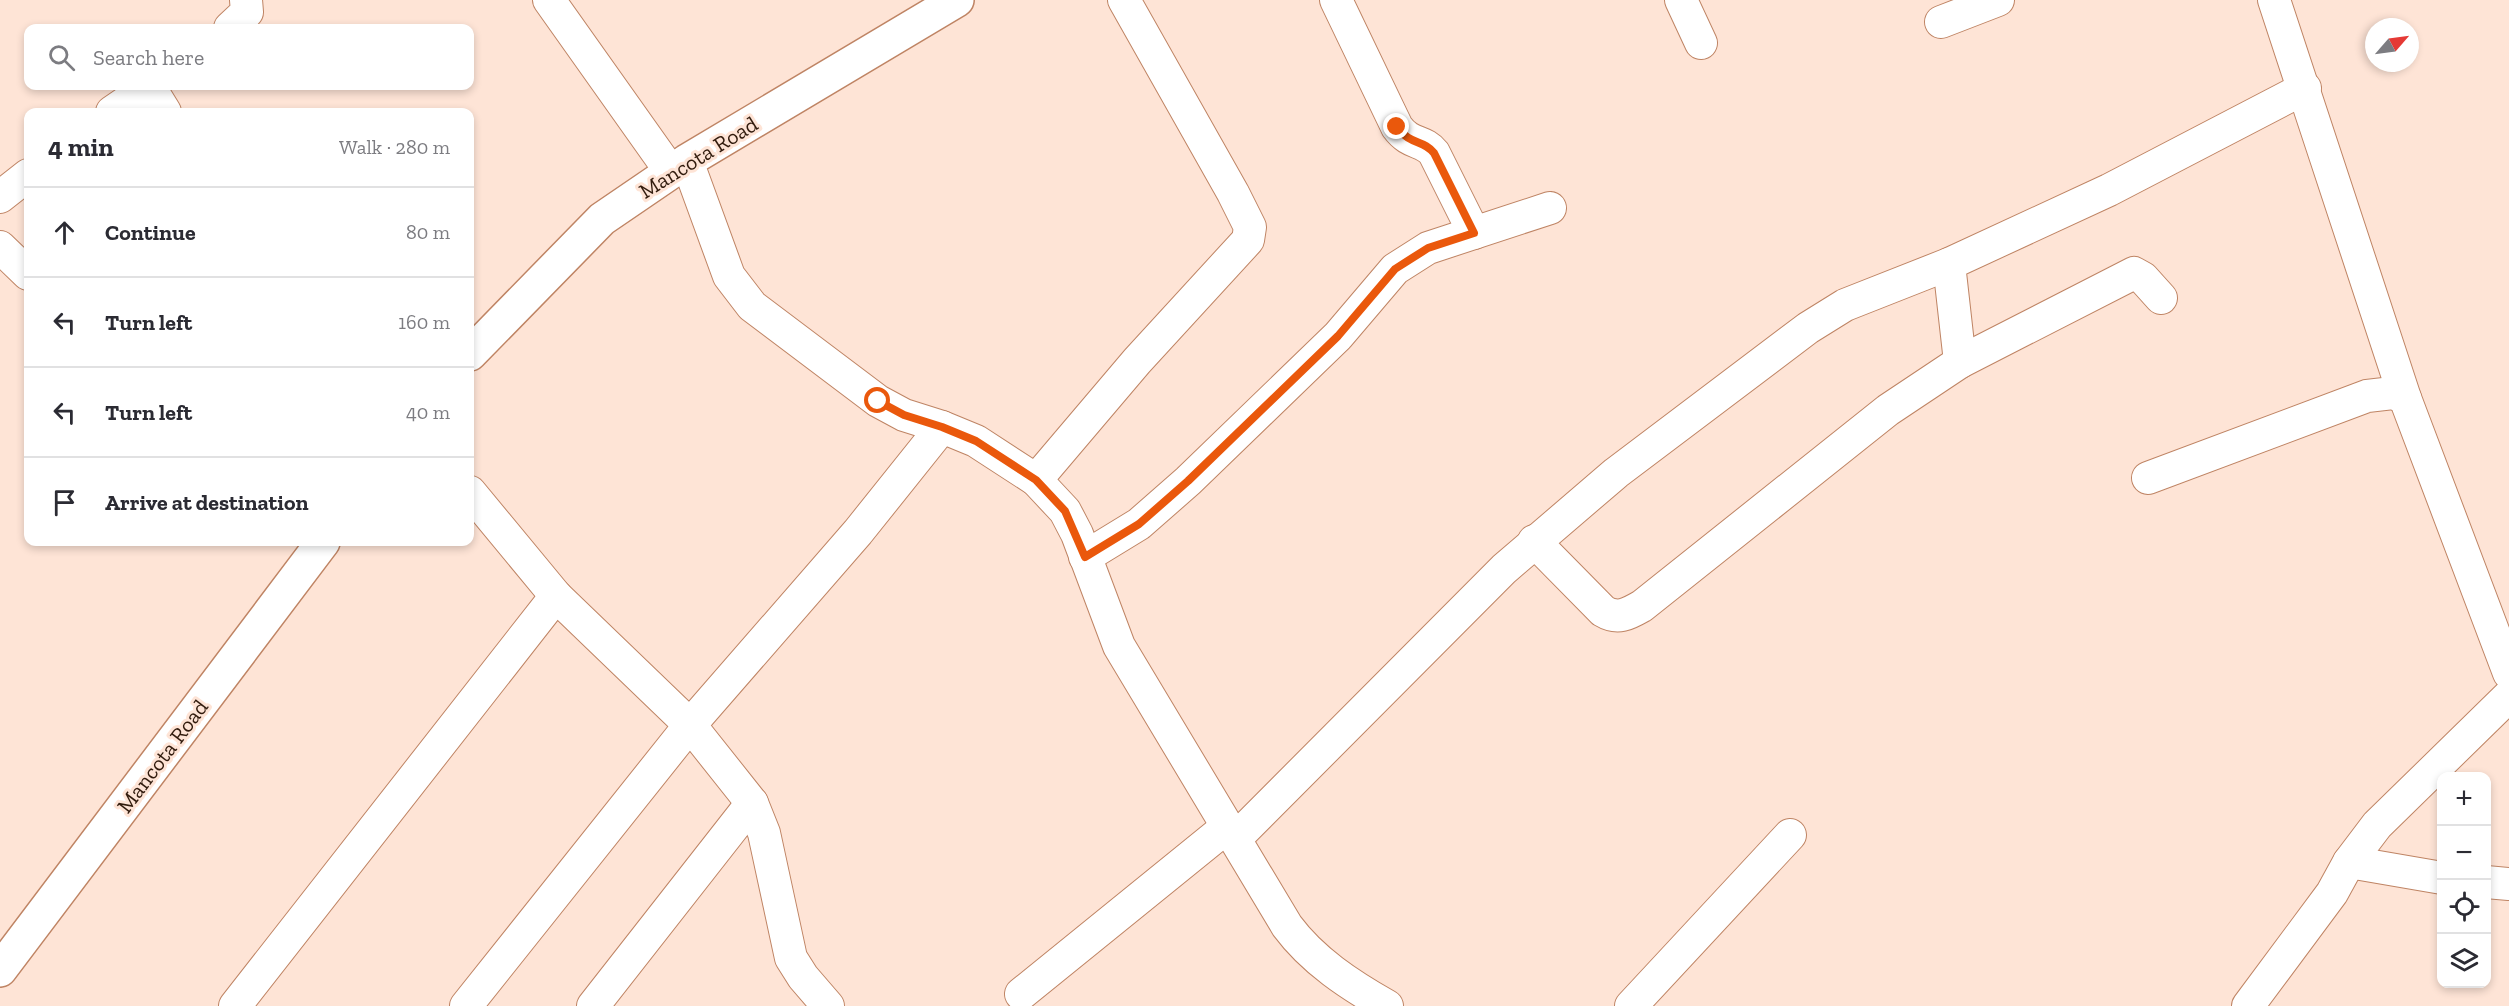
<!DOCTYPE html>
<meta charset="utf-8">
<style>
:root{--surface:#fff;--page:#f2f2f3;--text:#2b2b33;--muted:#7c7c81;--line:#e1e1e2}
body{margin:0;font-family:"Zilla Slab",serif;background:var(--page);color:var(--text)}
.controls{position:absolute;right:18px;bottom:18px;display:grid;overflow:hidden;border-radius:12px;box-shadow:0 3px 9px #0003}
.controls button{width:54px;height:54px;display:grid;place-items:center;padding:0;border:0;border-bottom:2px solid var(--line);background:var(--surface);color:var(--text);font:30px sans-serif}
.compass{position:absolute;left:2365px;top:18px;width:54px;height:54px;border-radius:50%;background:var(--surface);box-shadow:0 3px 9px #0003;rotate:62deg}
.stop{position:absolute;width:18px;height:18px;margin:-14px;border:4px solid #ea580c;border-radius:50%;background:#fff}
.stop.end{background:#ea580c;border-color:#fff;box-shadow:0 2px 6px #0008}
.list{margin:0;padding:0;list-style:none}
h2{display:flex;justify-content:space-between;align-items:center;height:78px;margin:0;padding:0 24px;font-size:26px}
h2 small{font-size:20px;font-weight:400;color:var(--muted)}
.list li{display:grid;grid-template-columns:39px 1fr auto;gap:18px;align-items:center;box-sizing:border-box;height:90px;padding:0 24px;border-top:2px solid var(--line)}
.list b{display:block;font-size:22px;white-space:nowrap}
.list em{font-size:20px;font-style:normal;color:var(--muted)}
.icon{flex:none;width:33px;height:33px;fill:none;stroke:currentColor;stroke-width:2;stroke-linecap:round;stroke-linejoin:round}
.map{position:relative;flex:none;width:2509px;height:1006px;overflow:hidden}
.search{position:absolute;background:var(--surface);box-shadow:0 3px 9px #0003;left:24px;top:24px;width:450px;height:66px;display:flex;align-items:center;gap:15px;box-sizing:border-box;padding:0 21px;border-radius:12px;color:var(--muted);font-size:22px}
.panel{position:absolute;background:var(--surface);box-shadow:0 3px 9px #0003;left:24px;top:108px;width:450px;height:438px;border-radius:12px}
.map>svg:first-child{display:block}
</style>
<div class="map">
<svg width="2509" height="1006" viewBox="0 0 2509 1006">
<rect width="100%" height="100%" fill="#fee4d6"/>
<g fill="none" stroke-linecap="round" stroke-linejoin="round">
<g stroke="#bf8464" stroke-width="34">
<g id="minor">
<polyline points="549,0 671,172"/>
<path d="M1336,0l61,127c14,19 26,12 37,26l40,80"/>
<polyline points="1681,0 1701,43"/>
<polyline points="2274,0 2405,398"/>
<polyline points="1941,22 1998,0"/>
<polyline points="230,28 247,12 246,0"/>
<polyline points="149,86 165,112"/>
<polyline points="112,112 150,86"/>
<path d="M687,161l42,115 23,30 126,95 26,14 38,12 34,14 60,39 29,31 12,23 42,112 168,280c26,35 63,59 100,80"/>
<polyline points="0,197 28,175"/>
<polyline points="0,247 28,274"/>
<polyline points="1960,362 2134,273 2143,278 2161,298"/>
<polyline points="2148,478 2367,396 2393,393 2405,398 2509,673"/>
<polyline points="1036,480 1137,361 1248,240 1250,227 1233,193 1124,0"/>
<polyline points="470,492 556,596 690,725 752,803 764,833 791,958 803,977 828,1006"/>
<path d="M1534,541l69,70c15,9 25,3 39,-5l246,-196 72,-48 -11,-98 160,-74 196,-102"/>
<polyline points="1085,557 1139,524 1188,481 1338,336 1395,269 1428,248 1550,208"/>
<polyline points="1235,839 1504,569 1616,473 1808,328 1845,305 1949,264"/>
<polyline points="2349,862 2442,878"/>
<polyline points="2486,882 2509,884"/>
<polyline points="1021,994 1227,827"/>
<polyline points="235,1006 556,596"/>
<polyline points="466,1006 690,725 858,532 942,427"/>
<polyline points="593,1006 752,803"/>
<polyline points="1631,1006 1790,835"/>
<polyline points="2248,1006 2332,893 2349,862 2377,825 2509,696"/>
</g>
</g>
<g stroke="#bf8464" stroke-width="36">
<g id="major">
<polyline points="470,354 602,219 687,161 957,0"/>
<polyline points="0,970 323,542"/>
</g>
</g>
<use href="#minor" stroke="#fff" stroke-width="32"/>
<use href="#major" stroke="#fff" stroke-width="33"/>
</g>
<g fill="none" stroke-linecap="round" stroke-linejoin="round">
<path stroke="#ea580c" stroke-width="8" d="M878,401l26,14 38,12 34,14 60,39 29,31 20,46 54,-33 49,-43 150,-145 57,-67 33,-21 46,-15 -40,-80c-11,-14 -23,-7 -37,-26"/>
</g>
<g text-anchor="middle" stroke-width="6" stroke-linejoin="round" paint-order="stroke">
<g font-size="22" fill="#311b0d" stroke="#fee4d6">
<text transform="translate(698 157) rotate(-32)" y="8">Mancota Road</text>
<text transform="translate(162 756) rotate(-53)" y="8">Mancota Road</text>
</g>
</g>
</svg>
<div class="controls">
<button>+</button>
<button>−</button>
<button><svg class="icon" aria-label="locate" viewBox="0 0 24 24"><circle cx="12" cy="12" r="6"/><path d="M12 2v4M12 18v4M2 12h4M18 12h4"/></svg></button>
<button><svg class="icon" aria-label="layers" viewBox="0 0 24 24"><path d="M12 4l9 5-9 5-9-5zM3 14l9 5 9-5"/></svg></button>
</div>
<svg class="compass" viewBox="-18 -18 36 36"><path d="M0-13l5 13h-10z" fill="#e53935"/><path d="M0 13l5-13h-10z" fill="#7c7c81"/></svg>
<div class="stop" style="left:878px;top:401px"></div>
<div class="stop end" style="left:1397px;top:127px"></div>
<div class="search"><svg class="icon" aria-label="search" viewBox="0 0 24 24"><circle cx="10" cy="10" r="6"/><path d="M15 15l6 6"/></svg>Search here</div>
<section class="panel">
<h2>4 min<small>Walk · 280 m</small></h2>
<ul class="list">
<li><svg class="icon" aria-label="ahead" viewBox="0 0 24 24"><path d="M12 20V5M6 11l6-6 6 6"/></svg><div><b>Continue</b></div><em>80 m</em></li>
<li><svg class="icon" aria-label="left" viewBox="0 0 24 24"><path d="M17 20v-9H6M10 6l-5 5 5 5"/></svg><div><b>Turn left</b></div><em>160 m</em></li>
<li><svg class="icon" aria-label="left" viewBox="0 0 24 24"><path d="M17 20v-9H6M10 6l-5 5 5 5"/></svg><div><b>Turn left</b></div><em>40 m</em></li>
<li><svg class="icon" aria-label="arrive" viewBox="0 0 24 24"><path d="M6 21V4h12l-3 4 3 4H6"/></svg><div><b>Arrive at destination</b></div></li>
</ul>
</section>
</div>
